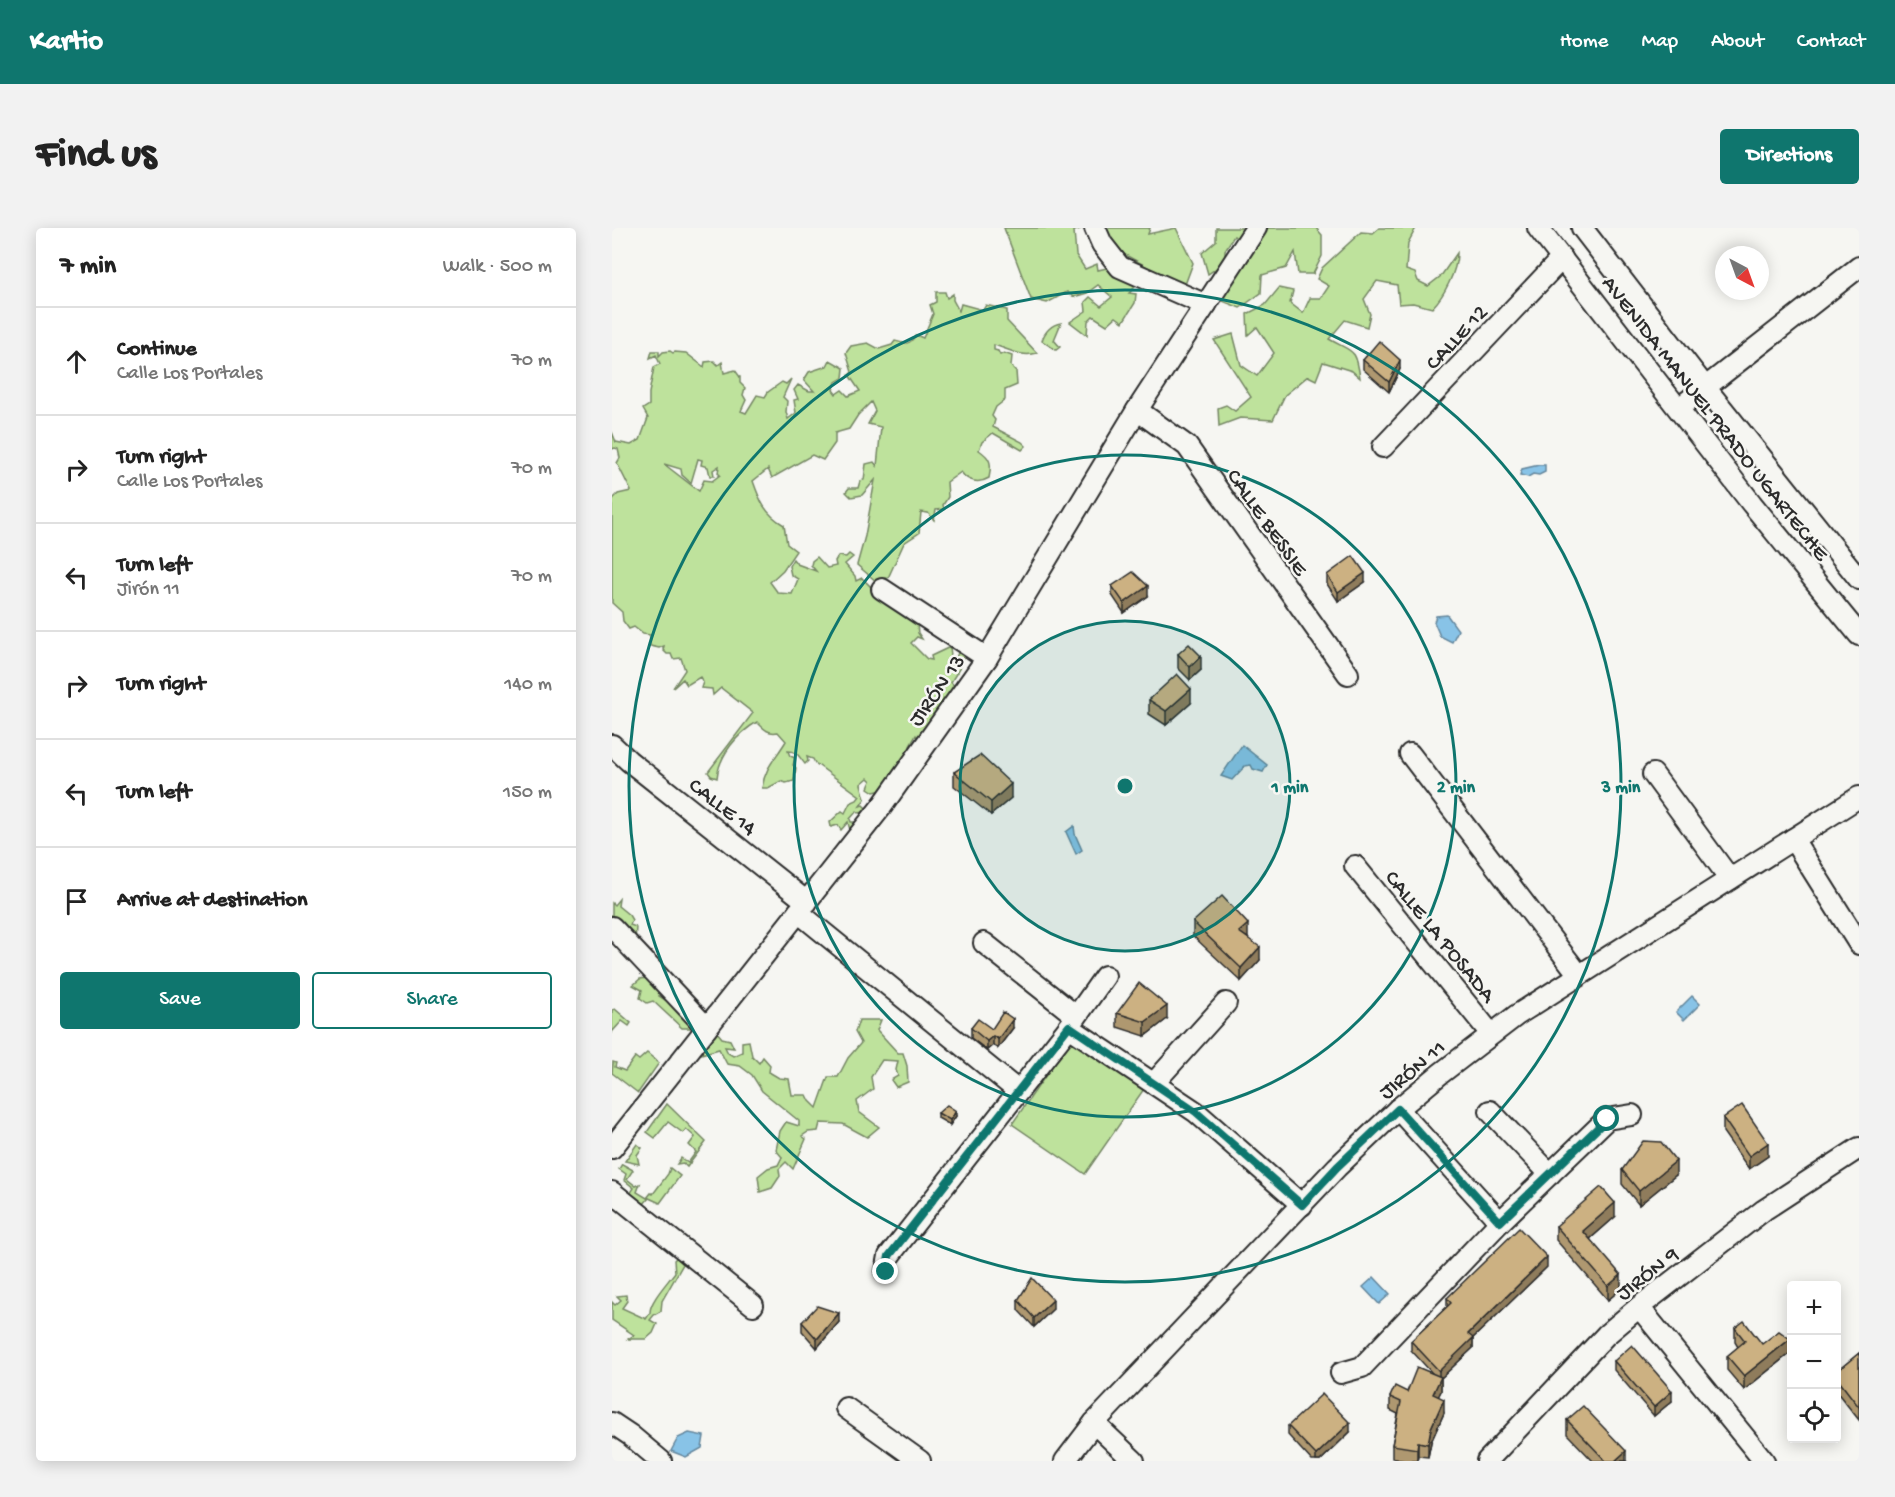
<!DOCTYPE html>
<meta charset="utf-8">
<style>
:root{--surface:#fff;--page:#f2f2f2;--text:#222;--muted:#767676;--line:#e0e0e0;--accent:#0f766e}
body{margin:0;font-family:"Gochi Hand",sans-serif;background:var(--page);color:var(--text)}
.controls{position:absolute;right:18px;bottom:18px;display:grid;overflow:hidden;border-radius:6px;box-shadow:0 3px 15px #0003}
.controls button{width:54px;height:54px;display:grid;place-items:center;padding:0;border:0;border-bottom:2px solid var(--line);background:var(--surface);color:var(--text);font:30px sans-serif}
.compass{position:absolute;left:1103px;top:18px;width:54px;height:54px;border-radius:50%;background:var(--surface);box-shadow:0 3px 15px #0003;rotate:139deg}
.stop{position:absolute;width:18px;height:18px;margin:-14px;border:4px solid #0f766e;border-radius:50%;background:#fff}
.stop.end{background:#0f766e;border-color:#fff;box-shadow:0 2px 6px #0008}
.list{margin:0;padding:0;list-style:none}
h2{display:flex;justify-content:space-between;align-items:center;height:78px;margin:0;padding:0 24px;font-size:26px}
h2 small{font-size:20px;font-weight:400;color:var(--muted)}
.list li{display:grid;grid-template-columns:39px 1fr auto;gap:18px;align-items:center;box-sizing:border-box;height:108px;padding:0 24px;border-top:2px solid var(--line)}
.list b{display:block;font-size:22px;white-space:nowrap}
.list p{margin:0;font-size:20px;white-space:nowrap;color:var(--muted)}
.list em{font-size:20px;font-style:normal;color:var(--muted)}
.actions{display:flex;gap:12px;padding:18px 24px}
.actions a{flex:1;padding:14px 0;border:2px solid var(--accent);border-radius:6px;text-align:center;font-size:21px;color:var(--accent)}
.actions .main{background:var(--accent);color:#fff}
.icon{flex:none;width:33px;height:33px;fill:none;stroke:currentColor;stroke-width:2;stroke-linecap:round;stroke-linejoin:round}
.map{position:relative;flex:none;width:1247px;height:1233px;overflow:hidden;border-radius:6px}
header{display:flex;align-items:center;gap:36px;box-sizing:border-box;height:84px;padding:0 30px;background:var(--accent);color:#fff}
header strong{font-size:28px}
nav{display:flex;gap:33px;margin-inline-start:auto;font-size:21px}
.intro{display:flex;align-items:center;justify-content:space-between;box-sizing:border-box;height:144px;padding:0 36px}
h1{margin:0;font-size:42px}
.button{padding:15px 27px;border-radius:6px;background:var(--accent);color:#fff;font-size:21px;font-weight:700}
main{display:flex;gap:36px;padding:0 36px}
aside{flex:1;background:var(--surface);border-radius:6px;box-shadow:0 3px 15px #0003}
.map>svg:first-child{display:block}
</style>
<header>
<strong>Kartio</strong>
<nav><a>Home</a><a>Map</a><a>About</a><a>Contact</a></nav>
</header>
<div class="intro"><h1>Find us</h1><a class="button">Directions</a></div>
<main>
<aside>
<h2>7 min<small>Walk · 500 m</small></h2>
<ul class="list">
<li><svg class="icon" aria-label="ahead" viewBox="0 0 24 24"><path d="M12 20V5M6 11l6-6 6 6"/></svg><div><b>Continue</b><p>Calle Los Portales</p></div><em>70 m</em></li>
<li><svg class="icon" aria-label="right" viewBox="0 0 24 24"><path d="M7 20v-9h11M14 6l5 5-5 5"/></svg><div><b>Turn right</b><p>Calle Los Portales</p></div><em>70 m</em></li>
<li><svg class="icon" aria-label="left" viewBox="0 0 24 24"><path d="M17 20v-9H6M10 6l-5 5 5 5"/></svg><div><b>Turn left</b><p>Jirón 11</p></div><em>70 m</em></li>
<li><svg class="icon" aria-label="right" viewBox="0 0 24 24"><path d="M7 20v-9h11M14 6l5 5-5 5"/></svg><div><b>Turn right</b></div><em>140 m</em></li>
<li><svg class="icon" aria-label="left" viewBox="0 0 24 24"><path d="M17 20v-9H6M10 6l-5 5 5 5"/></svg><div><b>Turn left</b></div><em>150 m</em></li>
<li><svg class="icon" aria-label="arrive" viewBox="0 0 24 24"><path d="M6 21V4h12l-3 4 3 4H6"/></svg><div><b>Arrive at destination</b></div></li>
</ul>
<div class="actions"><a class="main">Save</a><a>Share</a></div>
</aside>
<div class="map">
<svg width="1247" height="1233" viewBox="0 0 1247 1233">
<rect width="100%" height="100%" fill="#f6f6f2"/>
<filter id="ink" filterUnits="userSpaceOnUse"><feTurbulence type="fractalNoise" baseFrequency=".0167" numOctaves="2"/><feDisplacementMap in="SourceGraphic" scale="12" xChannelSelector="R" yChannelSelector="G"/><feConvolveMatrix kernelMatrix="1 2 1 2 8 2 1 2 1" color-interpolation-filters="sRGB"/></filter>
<g filter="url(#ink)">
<g fill="#bee29c" stroke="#748664" stroke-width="1.5" fill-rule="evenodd">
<polygon points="392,0 471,0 462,3 464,27 473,41 485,36 486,42 495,40 494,31 528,54 517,65 524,66 523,75 511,94 504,89 495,97 481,88 476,93 475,107 458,94 474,83 473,74 478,69 489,78 500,69 486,57 475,65 462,69 455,64 435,75 419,71"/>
<polygon points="489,0 538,0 536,6 564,0 581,35 571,62 552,48 497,18"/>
<polygon points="604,0 633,0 626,12 622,8 613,22 613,34 596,46 590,25 604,13"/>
<polygon points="654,0 704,0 710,7 710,28 701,46 686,46 683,24 674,40 650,47 649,65 628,80 608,72"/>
<path d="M767,0h37l-8,15 -2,27 9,3 3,8 10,5 13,-10 16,-23c0,18 -13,43 -25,55l-19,-5 -14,1 -2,-19 -20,-4 -13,18 6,15 -3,13 -22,-7 -16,19c24,14 27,8 31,39l-8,-7 -29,-9 -7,18 -8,-4 -23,19 -12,25 -33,-2 -21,8 -1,-18 8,-3 9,6 16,-14 -37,-57 19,-6 8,31 16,11 17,-23 -17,-26 -9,8 -1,-21 18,-9 14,-17 14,3 -3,12 13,10 7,-15h11l8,-12 -12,-7 5,-11 39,-36 12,1z"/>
<path d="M324,64h9l2,6 6,-4v6l6,11 2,-7 22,6 3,-5 21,5v11l30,32c-15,5 -29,-4 -43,-8v5l4,1 2,4 4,-2 8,3 -1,10 5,5 1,14 -12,5v10l-9,7 -4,9 3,4 -2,7 29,15 4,4 -4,4 -29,-17 -11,9 -3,8c12,8 13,14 10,28 -10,6 -21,4 -28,-6l-14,10 1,15 -5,8 1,4 -8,1 -2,10 -6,-7 -7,-1 -2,21 -15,10 -16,35 -11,4 -20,-17 8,-29 10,-56 -13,15 -11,2 -5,-5 3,-4h9l2,-7 4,-1 2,-16 8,-2 3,4 4,-39 -13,-3 7,-13 -4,-9 -13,13 -9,14 -14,4v10l-12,17 -11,-5 -40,23 -4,-9 -15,12c7,20 12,33 31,44l3,19 9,7 -13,19 -13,12 8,11 14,1 6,-15 -7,-4 -2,-9 4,-7 4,5 19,7 -5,-6 1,-4 5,-4 10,11 9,-2 -1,-5 3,-5 8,1 3,-3 4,3 -8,7 10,12 1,5 6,-3 11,11 3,8 41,28 1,8 4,6 -5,-2 -6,6 16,16 5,1 -1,-4 19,-9 1,9 4,3 3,-6 6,1 -5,15 -8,13 3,4 -8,22 -28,31 -2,-4 -6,11 2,8 -30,36 -8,2 -6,-4 3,-7 -3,-3 -7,6 4,15 -5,7 3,-1 3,3 -2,4 -5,1 -2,-2 -7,8 1,3h4l-3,8 -3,-3 -1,-5 -7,8 -3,-5 -7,2 -1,-5 12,-11 3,2 5,-10 7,-3 3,-4 -45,-33 -2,-4 -6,-2 1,4 -3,3c-6,-7 -7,-13 -17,-13l2,5 5,2 -2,7 3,3 -2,13 -8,2 -5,-2 -13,7h-6c3,-21 14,-30 24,-47l-8,-9c-10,2 -14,-3 -21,-10 -19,11 -38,33 -40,56l-6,-2 -3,-4 45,-59 -32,-25 -8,7 -1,-6 -11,-1 2,-6 -3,-5 -13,8 -4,-6 -10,9 12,-18 -4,-12 -8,1 -2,-5h-4l-4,-4 1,-4 -5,2 -9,-2v-11l-7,-1 -9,-7 -5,2 -6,-8 -1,-9 -10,-9v-103l6,-6 13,-3 -14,-28 3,-5 -2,-9 -3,-1 -3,1v-17l4,10 15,3 9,-5 8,-22 -5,-9 6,-4v-12l5,-26 6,-3 -4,-9 -6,3 2,-7h7v5l4,-4 7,-1 3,2 2,-1 11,1 18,14 1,-5 9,-1 4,4 4,-3 2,11 11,-3 5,7v6l5,5 -2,7 3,5 -5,11 5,2 11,-18 8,2 3,-5 14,-10 4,2 5,-5 -8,18 4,4 -1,11 2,7 8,-6 -2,-13 4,-1 -4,-9 4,-5 11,6h5l-10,-11 5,-8 18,-6 3,-6 14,8 -1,10 -7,4 -3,8 3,4 6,-4 6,6 12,-5 -11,-16 3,-3 -6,-19 5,-7 17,-3 11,6 13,-4 3,-4c11,3 14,4 21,-6l7,3 10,-24 -3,-9 6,-3zM86,231l4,1 -1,5 7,2 2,9h4l-1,-6 6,-4 -1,7 2,2 -8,6 -8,-1 -5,11 -35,-27 17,5 1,6 9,8z"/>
<path d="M449,95l-7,17 6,7 -4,3 -14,-9c2,-9 10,-17 19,-18z"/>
<polygon points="7,671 6,678 17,687 20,692 18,697 24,699 23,715 0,695 0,675 2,677"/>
<polygon points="35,750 45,757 47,768 71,783 81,792 79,800 70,800 41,773 35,775 28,770 30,762 21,757 28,751"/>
<polygon points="3,781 19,795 17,798 10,793 0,804 0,782"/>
<polygon points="247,792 269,792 265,802 286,825 291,825 295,838 296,854 284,859 279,852 286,848 284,842 286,833 270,832 259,849 261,861 245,873 247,884 267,899 255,909 231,896 208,895 206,903 196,904 190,908 194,911 181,941 174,934 167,941 168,948 160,960 148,964 146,948 156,940 166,937 170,929 164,922 168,903 174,894 187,898 187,893 150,863 140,847 128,838 115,836 107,821 82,828 104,803 110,810 118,812 122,820 113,819 116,825 121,828 130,824 130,814 137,813 140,828 147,835 151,829 158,837 157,844 167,850 177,851 180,867 195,867 198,873 205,880 216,849 226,849 236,830 249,815 243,804"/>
<polygon points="459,811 532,861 473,946 400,896"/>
<polygon points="35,825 47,835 26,865 0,845 1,834 4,835 3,839 13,843 23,829 27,832"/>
<polygon points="55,876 94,914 75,939 71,935 65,936 69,930 76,935 84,924 77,917 83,909 74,901 71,905 56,894 43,910 35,904"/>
<polygon points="25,916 30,920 25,927 27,936 13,933"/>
<polygon points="10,936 21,942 15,951 24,958 28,956 25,964 35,970 39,965 41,966 56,946 58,940 68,948 48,975 37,970 31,977 18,966 22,960 12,952 14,946 7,941"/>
<path d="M65,1029l6,7 -21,37 -1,10 -7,4 -4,5 7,4 -4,9 -7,6h-18l6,-4 -22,-15v-18l3,3 6,-5 -4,-4 9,-1 1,6 -5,7 24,11 4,-6c-1,-11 18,-31 25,-41l-1,-12z"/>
</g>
<g fill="#88c3e7" stroke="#63869c" stroke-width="1.5">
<polygon points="927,237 933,237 933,244 927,247 921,246 916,249 908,247 910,241"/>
<polygon points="835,387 846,402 840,414 828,408 822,394 824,388"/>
<polygon points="630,517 655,537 651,544 641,541 639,537 633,538 620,552 609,548"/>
<polygon points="462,598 463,606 470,622 464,626 454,604"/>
<polygon points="1080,768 1088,776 1072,792 1064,784"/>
<polygon points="762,1049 778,1066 767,1076 751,1059"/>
<polygon points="77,1205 92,1208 90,1220 74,1229 59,1223 66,1210"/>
</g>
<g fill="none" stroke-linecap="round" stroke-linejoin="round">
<g stroke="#2b2b2b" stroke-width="24">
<g id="minor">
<polyline points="483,0 490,16 508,39 594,77"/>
<polyline points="926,0 1140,276 1247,407"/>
<polyline points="970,0 1093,159 1247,351"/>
<polyline points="1067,180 1247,39"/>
<polyline points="525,182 575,218 736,446"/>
<polyline points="771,219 950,30"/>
<polyline points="270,361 375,430"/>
<polyline points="0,517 17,533 195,674"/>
<polyline points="798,526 967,747"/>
<polyline points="1041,546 1118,651"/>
<polyline points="1181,611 1247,716"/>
<polyline points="743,638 879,806"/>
<polyline points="186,684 406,863"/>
<polyline points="0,699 95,800"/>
<polyline points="372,715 464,788"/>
<polyline points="457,799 584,884 690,977"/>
<polyline points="542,855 614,775"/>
<polyline points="786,881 888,994"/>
<polyline points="878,883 938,946"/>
<polyline points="0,920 270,578 375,430 525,182 644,0"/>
<polyline points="0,964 141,1077"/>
<polyline points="274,1044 277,1028 457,799 493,748"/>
<polyline points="1027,1079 1152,1233"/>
<polyline points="729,1145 750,1139 888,994 995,891 1020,887"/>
<polyline points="234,1180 308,1233"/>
<polyline points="0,1195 18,1207 49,1233"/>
<polyline points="482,1195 522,1233"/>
<polyline points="453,1233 482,1195 725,939 786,881 828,846 905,787 1247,569"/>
<polyline points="875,1233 994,1107 1027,1079 1152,982 1247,920"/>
</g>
</g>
<use href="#minor" stroke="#f6f6f2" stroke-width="20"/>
</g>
<g fill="#af9870" stroke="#2b2b2b" stroke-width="1.5">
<polygon points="751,132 788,141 777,164 751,141"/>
<polygon points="715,347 753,354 726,373 715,356"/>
<polygon points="500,358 536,368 512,385 500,367"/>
<polygon points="566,426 589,442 578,452 566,440"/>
<polygon points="537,472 579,475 554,497 537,486"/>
<polygon points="342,544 399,570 379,587 342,558"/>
<polygon points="581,694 636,710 648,732 629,753 581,708"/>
<polygon points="505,785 555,791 533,808 505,799"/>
<polygon points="359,800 380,801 401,800 386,820 381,817 375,822 359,810"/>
<polygon points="326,885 344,888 338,897 326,890"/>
<polygon points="1111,890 1156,928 1137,941 1111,904"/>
<polygon points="1010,942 1064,947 1027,977 1010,956"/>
<polygon points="1003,989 978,1011 1009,1061 996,1072 944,1012 944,998"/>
<polygon points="935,1039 861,1110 861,1120 829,1150 829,1163 826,1168 832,1185 819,1214 816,1229 806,1228 805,1233 793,1233 780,1230 780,1217 786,1186 778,1182 778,1169 795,1164 821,1146 799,1122 799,1113 835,1079 835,1070"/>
<polygon points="406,1072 441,1081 422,1099 406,1082"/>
<polygon points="190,1094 227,1094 205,1120 190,1103"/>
<polygon points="1123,1100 1150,1116 1178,1125 1132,1162 1115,1142 1115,1128 1126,1119 1123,1114"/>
<polygon points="1247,1125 1247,1192 1224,1163 1224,1144"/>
<polygon points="1002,1133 1060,1173 1042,1188 1002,1142"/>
<polygon points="955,1192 1014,1233 981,1233 955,1206"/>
<polygon points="676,1198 738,1204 708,1233 700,1233 676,1207"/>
</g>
<g fill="#8f7c5b" stroke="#2b2b2b" stroke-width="1.5">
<polygon points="788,132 788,141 777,164 777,154"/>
<polygon points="753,345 753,354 726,373 726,364"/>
<polygon points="536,358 536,368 512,385 512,375"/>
<polygon points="589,428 589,442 578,452 578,439"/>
<polygon points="579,461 579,475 554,497 554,483"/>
<polygon points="399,556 399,570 379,587 379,574"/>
<polygon points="636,696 636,710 627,704"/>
<polygon points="648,719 648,732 629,753 629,740"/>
<polygon points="555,778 555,791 533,808 533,794"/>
<polygon points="401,791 401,800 386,820 386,811"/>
<polygon points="381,808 381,817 375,822 375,813"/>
<polygon points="344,883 344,888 338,897 338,892"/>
<polygon points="1156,915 1156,928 1137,941 1137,928"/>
<polygon points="1064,933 1064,947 1027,977 1027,963"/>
<polygon points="1003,975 1003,989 971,1017 971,1003"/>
<polygon points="935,1029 935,1039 859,1112 861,1110 861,1120 829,1150 829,1163 821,1180 821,1166 827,1152 827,1143 856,1106"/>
<polygon points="1009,1047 1009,1061 996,1072 996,1058"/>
<polygon points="441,1072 441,1081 422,1099 422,1090"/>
<polygon points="227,1085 227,1094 205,1120 205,1111"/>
<polygon points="1178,1111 1178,1125 1132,1162 1132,1148"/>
<polygon points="1060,1163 1060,1173 1042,1188 1042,1179"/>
<polygon points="832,1171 832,1185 819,1214 816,1229 816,1216 819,1200"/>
<polygon points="738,1195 738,1204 708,1233 704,1233 704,1227"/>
<polygon points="806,1214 806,1228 805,1233 805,1221"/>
<polygon points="1014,1223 1014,1233 1003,1233"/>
</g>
<g fill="#ccb182" stroke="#2b2b2b" stroke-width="1.5">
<polygon points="767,113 788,132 777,154 751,132"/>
<polygon points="741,328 753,345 726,364 715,347"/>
<polygon points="521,344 536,358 512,375 500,358"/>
<polygon points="577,416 589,428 578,439 566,426"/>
<polygon points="565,446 579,461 554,483 537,472"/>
<polygon points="368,527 399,556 379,574 342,544"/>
<polygon points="610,668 636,696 627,704 648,719 629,740 581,694"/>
<polygon points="527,755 555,778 533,794 505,785"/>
<polygon points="391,784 401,791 386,811 381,808 375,813 359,800 366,791 380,801"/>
<polygon points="335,877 344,883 338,892 326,885"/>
<polygon points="1130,877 1156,915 1137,928 1111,890"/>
<polygon points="1031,913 1049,914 1064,933 1027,963 1010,942"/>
<polygon points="989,959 1003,975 971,1003 1009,1047 996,1058 944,998"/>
<polygon points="907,1000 935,1029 856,1106 861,1110 827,1143 799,1113 839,1075 835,1070"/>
<polygon points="420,1050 441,1072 422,1090 406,1072"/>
<polygon points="205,1078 227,1085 205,1111 190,1094"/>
<polygon points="1132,1093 1150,1116 1167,1103 1178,1111 1132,1148 1115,1128 1133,1113 1123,1100"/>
<polygon points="1020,1117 1060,1163 1042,1179 1002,1133"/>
<polygon points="1247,1125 1247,1179 1224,1149 1224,1144"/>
<polygon points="805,1139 829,1149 821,1166 832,1171 819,1200 816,1216 806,1214 805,1221 780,1217 789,1174 778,1169 783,1158 795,1164"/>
<polygon points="710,1166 738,1195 704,1227 676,1198"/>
<polygon points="971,1178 1014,1223 1003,1233 994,1233 955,1192"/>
</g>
</g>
<g fill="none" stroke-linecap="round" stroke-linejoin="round" filter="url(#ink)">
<polyline stroke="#0f766e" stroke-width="8" points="274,1044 277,1028 457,798 584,884 690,977 725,939 786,881 888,994 995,891"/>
</g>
<circle cx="513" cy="558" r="165" fill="#0f766e" fill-opacity=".12"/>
<g fill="none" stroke="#0f766e" stroke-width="3">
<circle cx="513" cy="558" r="165"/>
<circle cx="513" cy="558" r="331"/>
<circle cx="513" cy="558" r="496"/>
</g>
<g text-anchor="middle" stroke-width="5" stroke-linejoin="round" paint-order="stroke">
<g font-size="22" fill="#2b2b2b" stroke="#f6f6f2">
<text transform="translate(843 108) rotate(-47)" y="8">CALLE 12</text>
<text transform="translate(1105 189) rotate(52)" y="8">AVENIDA MANUEL PRADO UGARTECHE</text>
<text transform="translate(657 293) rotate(55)" y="8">CALLE BESSIE</text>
<text transform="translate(323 461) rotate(-55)" y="8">JIRÓN 13</text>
<text transform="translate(112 577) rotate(38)" y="8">CALLE 14</text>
<text transform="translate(830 707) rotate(51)" y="8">CALLE LA POSADA</text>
<text transform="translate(799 840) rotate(-40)" y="8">JIRÓN 11</text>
<text transform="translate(1034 1044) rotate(-38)" y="8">JIRÓN 9</text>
</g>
</g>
<circle cx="513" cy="558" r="9" fill="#0f766e" stroke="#f6f6f2" stroke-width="3"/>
<g font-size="18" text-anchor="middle" font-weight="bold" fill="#0f766e" stroke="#f6f6f2" stroke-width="5" stroke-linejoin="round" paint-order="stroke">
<text x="678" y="564">1 min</text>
<text x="844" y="564">2 min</text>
<text x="1009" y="564">3 min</text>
</g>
</svg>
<div class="controls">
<button>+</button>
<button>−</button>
<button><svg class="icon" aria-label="locate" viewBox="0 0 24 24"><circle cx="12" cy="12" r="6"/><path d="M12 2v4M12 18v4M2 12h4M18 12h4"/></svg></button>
</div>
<svg class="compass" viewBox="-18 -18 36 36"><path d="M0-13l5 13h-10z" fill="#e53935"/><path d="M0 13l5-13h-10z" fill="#767676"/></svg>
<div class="stop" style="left:995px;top:891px"></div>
<div class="stop end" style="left:274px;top:1044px"></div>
</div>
</main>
